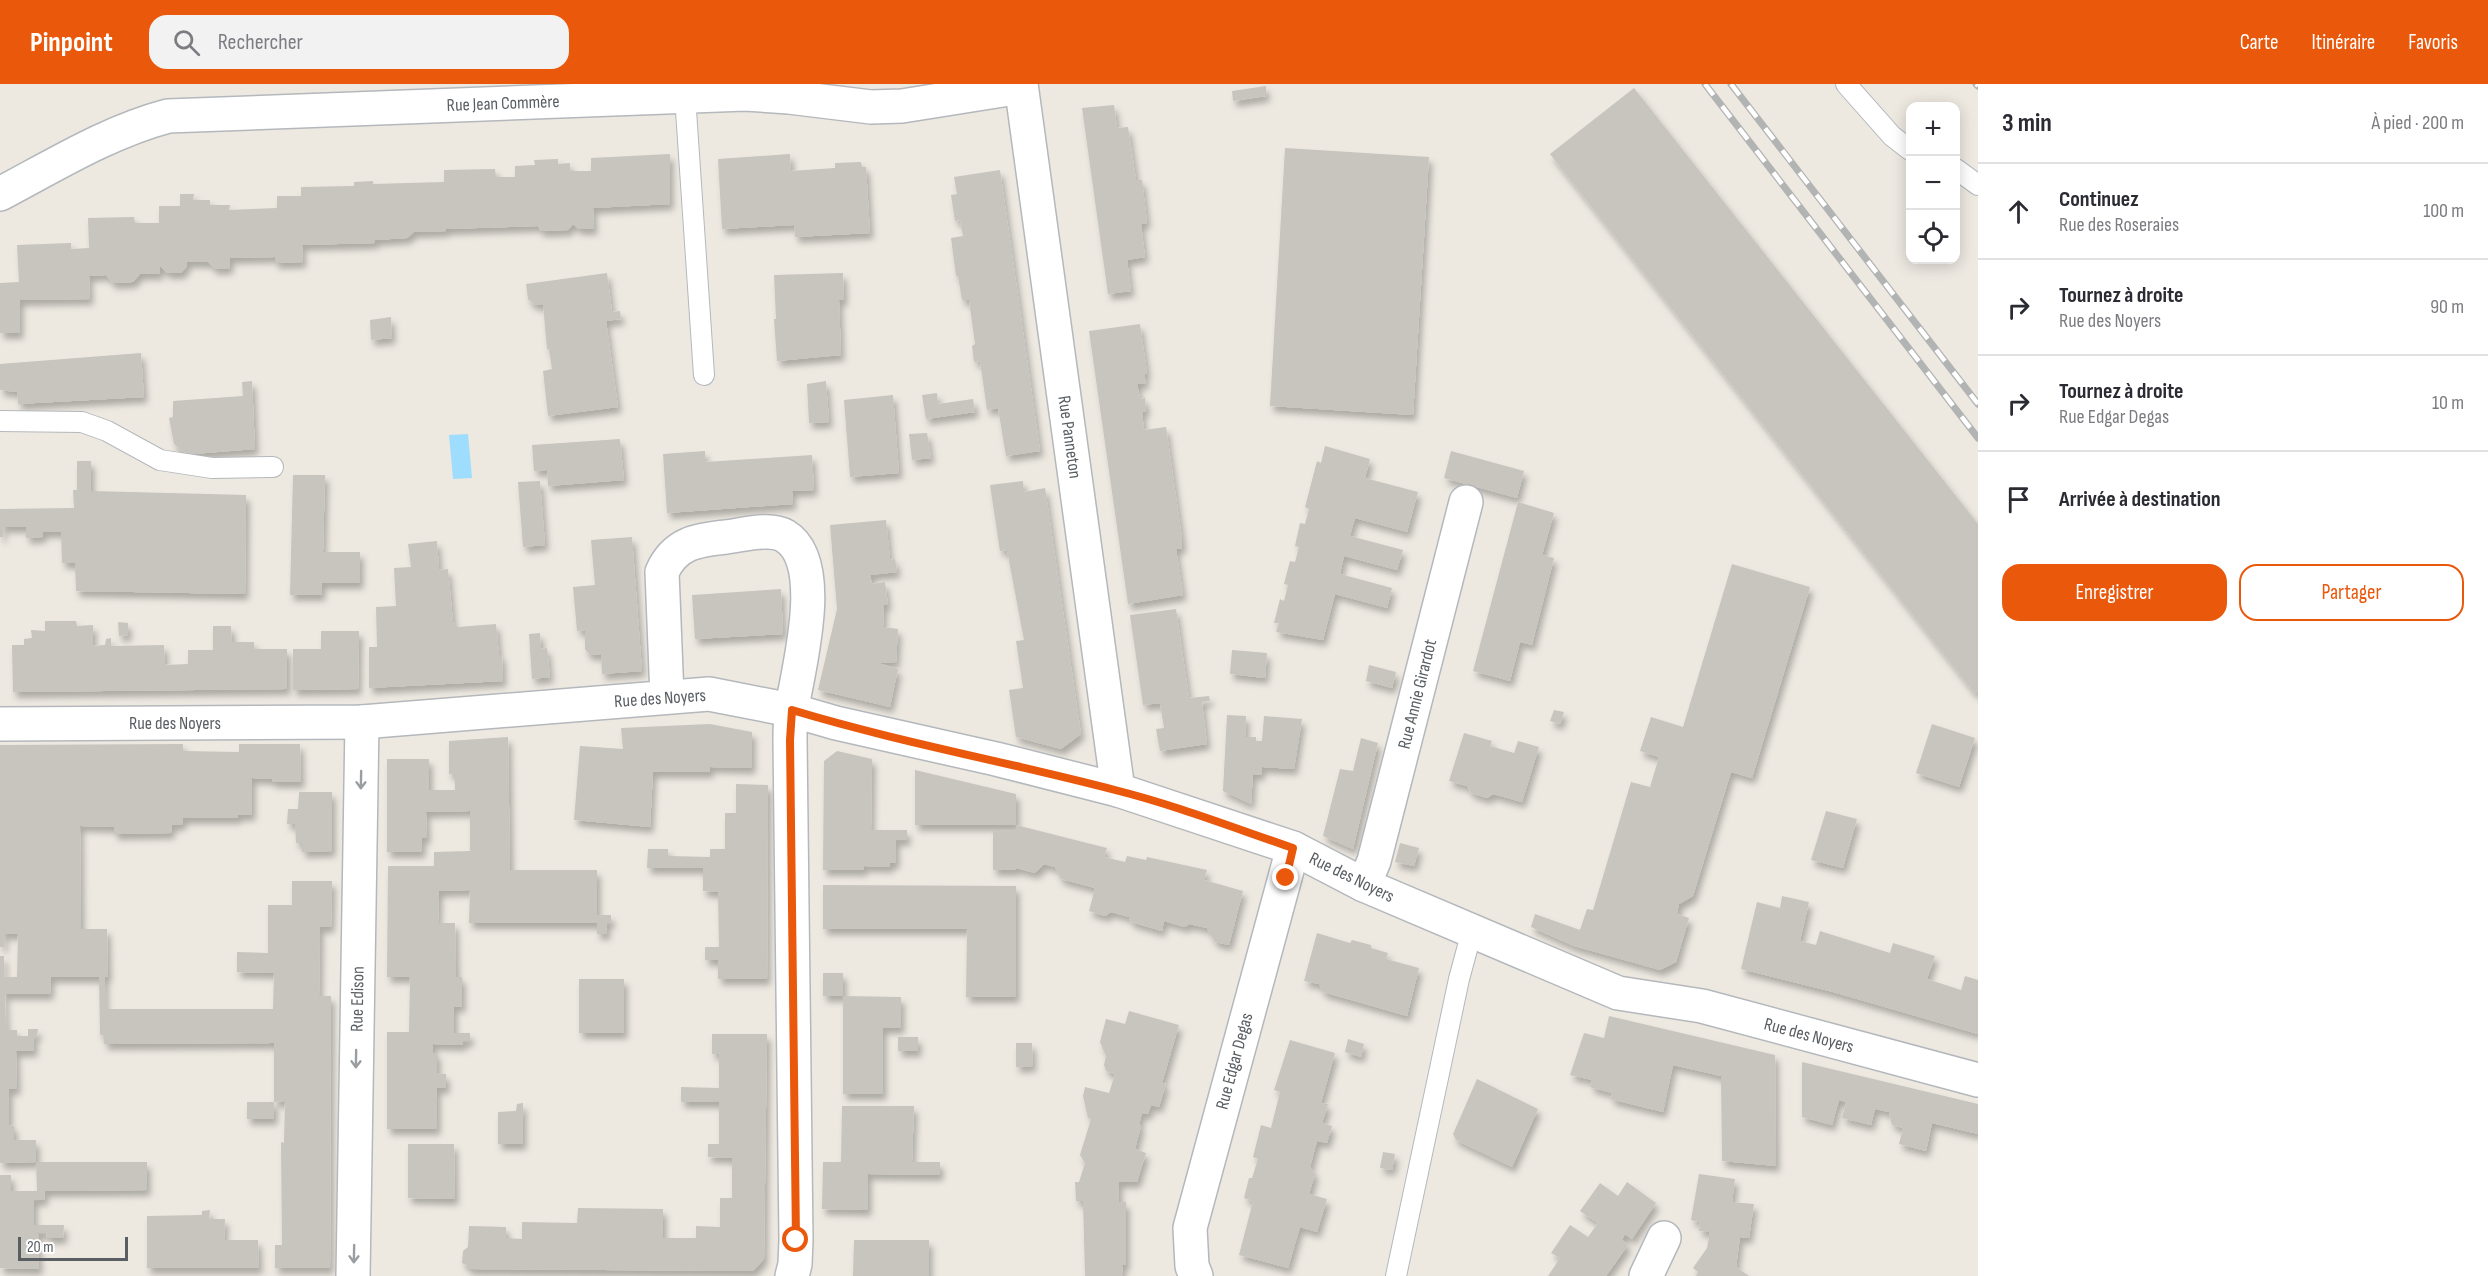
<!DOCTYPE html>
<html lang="fr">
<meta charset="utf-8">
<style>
:root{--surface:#fff;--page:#f2f2f3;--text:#2b2b33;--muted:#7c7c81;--line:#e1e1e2;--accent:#ea580c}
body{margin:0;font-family:"Sofia Sans Condensed",sans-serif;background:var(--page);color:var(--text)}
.controls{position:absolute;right:18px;top:18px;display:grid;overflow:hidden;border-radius:12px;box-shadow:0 3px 15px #0003}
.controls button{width:54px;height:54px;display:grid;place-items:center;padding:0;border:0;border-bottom:2px solid var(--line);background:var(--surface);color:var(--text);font:30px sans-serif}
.scale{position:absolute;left:18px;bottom:15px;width:110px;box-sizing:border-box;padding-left:6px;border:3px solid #595e62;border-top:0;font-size:16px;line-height:21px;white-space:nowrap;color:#595e62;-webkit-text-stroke:4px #fff;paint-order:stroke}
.stop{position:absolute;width:18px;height:18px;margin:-14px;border:4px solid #ea580c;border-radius:50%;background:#fff}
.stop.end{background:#ea580c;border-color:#fff;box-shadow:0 2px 6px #0008}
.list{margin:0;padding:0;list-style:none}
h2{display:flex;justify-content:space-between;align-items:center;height:78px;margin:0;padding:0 24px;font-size:26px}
h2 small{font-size:20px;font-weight:400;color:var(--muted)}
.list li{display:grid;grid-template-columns:39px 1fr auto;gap:18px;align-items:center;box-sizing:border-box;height:96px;padding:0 24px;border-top:2px solid var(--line)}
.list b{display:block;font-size:22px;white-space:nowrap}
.list p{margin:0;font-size:20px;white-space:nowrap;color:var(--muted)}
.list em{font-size:20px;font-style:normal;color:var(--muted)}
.actions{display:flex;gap:12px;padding:18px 24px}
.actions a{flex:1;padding:14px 0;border:2px solid var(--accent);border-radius:18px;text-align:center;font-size:21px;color:var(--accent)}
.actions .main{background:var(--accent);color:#fff}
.icon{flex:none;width:33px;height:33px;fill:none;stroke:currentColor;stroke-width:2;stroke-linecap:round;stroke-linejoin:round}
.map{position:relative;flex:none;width:1978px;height:1192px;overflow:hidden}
header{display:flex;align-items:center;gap:36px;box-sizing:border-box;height:84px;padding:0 30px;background:var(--accent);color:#fff}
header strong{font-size:28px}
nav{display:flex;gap:33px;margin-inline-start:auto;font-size:21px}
.search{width:420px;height:54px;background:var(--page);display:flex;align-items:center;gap:15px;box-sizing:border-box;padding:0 21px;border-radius:18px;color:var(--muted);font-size:22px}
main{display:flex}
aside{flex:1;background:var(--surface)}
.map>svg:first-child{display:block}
</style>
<header>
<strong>Pinpoint</strong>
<div class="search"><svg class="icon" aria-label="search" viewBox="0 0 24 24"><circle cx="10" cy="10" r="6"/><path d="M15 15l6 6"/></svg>Rechercher</div>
<nav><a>Carte</a><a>Itinéraire</a><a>Favoris</a></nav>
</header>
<main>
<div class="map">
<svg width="1978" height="1192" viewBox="0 0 1978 1192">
<defs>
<filter id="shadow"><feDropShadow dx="3.5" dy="6" stdDeviation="3" flood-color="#0004"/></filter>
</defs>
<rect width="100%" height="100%" fill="#ede9e1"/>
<polygon fill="#9fddff" points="468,350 472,394 453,395 449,351"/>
<g fill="#c8c4be" filter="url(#shadow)">
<polygon points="1266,2 1266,12 1233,17 1232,7"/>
<polygon points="1634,4 1978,440 1978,607 1975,610 1550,70"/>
<polygon points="1114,21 1117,44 1128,43 1136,96 1142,96 1147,139 1141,140 1145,173 1127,176 1131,207 1108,210 1082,24"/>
<polygon points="1285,64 1429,73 1413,331 1270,322"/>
<polygon points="670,70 670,120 593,124 594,145 579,145 573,140 568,146 541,147 538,142 446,145 446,147 414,148 407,154 375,156 375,159 302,161 303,178 275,179 275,173 230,174 230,184 215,185 208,178 187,178 187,182 181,189 167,189 160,182 160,190 140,190 133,198 113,199 106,191 89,192 90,215 20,216 20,249 0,249 0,199 19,198 17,161 71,159 71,165 89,164 88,134 134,133 135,139 159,139 159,122 180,122 180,110 194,110 193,116 210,116 210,121 230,121 229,126 277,124 277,112 301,112 301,103 354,102 354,98 373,97 373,100 444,98 444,86 495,85 496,93 515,93 515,82 535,81 534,76 558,75 558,80 570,79 570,87 591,87 591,74"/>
<polygon points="790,70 791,87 835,84 835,79 861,78 862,83 866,83 870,149 795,153 794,141 722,145 718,75"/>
<polygon points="1000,86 1040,367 1006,372 998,324 987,326 980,277 974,278 972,262 975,260 969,216 962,216 958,192 956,192 951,154 963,152 960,136 955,137 951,111 957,110 954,93"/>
<polygon points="607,189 612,228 620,227 621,235 606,237 618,323 548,332 543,287 552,285 549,265 547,265 543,220 535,221 528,215 526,200"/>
<polygon points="843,189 844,216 839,216 841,271 777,277 774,235 776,235 774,191"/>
<polygon points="391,233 392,254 371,256 370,236"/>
<polygon points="1140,240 1147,289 1144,290 1146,299 1137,300 1140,315 1145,314 1146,327 1142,328 1144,346 1166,343 1182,455 1182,464 1176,465 1183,511 1128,520 1089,247"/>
<polygon points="141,269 144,313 18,320 17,308 0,306 0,280"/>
<polygon points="252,297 255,365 193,370 184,368 174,360 169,334 173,333 173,317 243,312 242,298"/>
<polygon points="826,297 829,338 809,339 807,300"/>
<polygon points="937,309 938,320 973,315 975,328 926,335 922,311"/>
<polygon points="893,311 899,389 850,393 844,316"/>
<polygon points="927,349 931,374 912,376 909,350"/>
<polygon points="620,355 624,396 548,402 547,386 534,387 532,361"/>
<polygon points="1325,362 1370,375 1365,394 1418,408 1407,448 1355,434 1350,452 1403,466 1397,486 1344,472 1340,490 1392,504 1387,524 1335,510 1323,556 1276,548 1279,539 1274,539 1280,515 1284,517 1288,501 1284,500 1290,477 1295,478 1299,463 1295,462 1300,439 1305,440 1309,425 1305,423 1317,377 1321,379"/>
<polygon points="705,367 705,378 812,371 814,406 792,407 793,420 667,429 663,370"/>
<polygon points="1451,367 1524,387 1517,414 1444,394"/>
<polygon points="77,377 91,377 91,407 246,411 245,510 76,507 75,479 62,479 61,448 43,448 43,453 26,454 26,443 3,443 3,453 0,453 0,425 74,424 73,406 77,406"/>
<polygon points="293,391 325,391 323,468 360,468 360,499 322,499 322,511 290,511"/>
<polygon points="540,397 545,461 523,463 518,398"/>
<polygon points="1023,397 1024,408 1045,404 1081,650 1061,665 1016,653 1009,606 1023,604 1016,557 1024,556 1007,466 1000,467 990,401"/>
<polygon points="1518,418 1554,429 1542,471 1554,474 1532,561 1520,558 1510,597 1473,587"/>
<polygon points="886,436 890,476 895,475 897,488 870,491 872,500 885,498 888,521 884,521 883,543 898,545 896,578 878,579 898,585 890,623 818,606 837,525 830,441"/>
<polygon points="632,453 642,587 602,590 601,570 590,571 585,565 585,546 577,547 573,503 595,501 591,456"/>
<polygon points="437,457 439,486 448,485 453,538 458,543 496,540 499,571 502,571 503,597 369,604 369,563 377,563 376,523 396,522 394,484 411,483 408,460"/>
<polygon points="1732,480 1810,503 1752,694 1731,688 1693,812 1679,820 1677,830 1689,834 1676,878 1660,886 1574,862 1531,843 1535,830 1580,846 1587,825 1593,826 1631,698 1650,703 1659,673 1640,667 1651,633 1683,643"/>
<polygon points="781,505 783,550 695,555 692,511"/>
<polygon points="1176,525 1189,614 1209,612 1210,617 1202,618 1207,660 1160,667 1156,645 1164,644 1160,619 1143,621 1130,531"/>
<polygon points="45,537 76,537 77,542 93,541 93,562 105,561 106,555 111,554 111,562 164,561 165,581 188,580 188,566 213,566 213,542 231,542 232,558 254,558 254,565 287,565 287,605 13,608 12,561 24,561 24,555 32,554 31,546 45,547"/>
<polygon points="118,538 128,539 128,551 119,552"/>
<polygon points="321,547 359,547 358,605 293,606 293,565 321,565"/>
<polygon points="540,549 541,565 547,564 550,593 532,595 529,550"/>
<polygon points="1232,566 1267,569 1265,594 1230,590"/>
<polygon points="1369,581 1396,588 1392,604 1366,597"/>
<polygon points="1554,626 1564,628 1560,640 1550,637"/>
<polygon points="1227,631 1246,632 1245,653 1256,653 1256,657 1262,657 1264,632 1302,635 1294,685 1262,683 1261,691 1253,690 1251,720 1223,707"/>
<polygon points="710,640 752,648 752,684 710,683 710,688 653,688 650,743 574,736 580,662 623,665 621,644"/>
<polygon points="1932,640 1975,654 1959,703 1916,689"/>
<polygon points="1464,649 1492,657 1490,662 1514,669 1518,657 1539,663 1522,718 1493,710 1487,714 1471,709 1467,702 1449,697"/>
<polygon points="508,653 510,786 597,786 597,831 611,831 611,839 606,839 607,850 597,850 597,839 469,839 470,806 439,807 438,839 455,839 456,893 462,893 462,923 454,922 454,949 470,949 470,957 463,957 463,961 433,960 433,969 437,969 437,989 446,990 446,1004 437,1004 437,1045 387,1045 387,948 409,948 410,893 387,893 388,782 434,782 434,768 470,767 470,727 426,728 427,754 422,754 422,768 387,768 387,675 429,675 429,706 455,706 455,690 449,690 449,657"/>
<polygon points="1361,654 1378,659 1353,765 1323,752 1340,685 1353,687"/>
<polygon points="183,660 183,667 239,668 239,660 300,660 301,698 272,698 272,695 252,694 252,731 238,731 238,734 183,734 183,740 172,741 171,749 114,750 114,743 80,742 81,845 107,845 108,892 105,893 105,925 273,925 274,889 237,888 237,868 268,869 268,821 292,821 292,797 332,797 331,843 320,843 319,912 331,912 330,1184 275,1184 275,1161 282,1161 281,1058 284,1059 285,1017 274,1018 274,1035 247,1035 247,1018 274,1018 274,959 104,960 104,951 100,951 99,893 51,893 50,910 5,910 6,946 17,946 17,952 28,952 28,945 38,945 37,952 34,952 34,967 16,967 17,1005 9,1005 9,1041 14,1042 14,1056 36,1056 36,1078 0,1079 0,872 4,872 4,893 17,893 18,850 4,850 4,863 0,863 0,661"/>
<polygon points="837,667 872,675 871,746 907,746 907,756 896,756 896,779 890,779 890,783 864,782 864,786 823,786 824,677"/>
<polygon points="915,686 1016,710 1016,741 915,741"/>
<polygon points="736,700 768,701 767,895 718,895 718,876 705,876 705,863 719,863 718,808 703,807 703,784 647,784 648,765 668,765 668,772 710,773 710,765 725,765 725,729 736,729"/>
<polygon points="299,708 332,708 332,767 302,768 302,759 296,759 295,740 287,740 288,725 298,725"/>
<polygon points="1826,727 1857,735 1843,784 1811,776"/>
<polygon points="1016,741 1107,764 1104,773 1125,778 1127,772 1146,776 1147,773 1207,786 1204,796 1243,807 1229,861 1215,858 1207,844 1189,840 1185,843 1164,837 1162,847 1131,838 1129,833 1111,828 1105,832 1089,827 1095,804 1061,795 1055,783 1044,780 1035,789 1016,784 1016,786 993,786 993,747 1016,747"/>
<polygon points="1400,759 1419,764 1414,782 1395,778"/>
<polygon points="823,801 1016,802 1016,913 966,913 967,845 823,845"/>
<polygon points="1782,812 1809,818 1800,857 1816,861 1820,847 1890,869 1893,859 1935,872 1927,895 1961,906 1965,892 1978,896 1978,950 1833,908 1741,885 1757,818 1780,824"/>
<polygon points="1317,849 1350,859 1352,856 1371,861 1371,864 1388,869 1386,875 1419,884 1407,932 1323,908 1319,900 1304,897"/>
<rect x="823" y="889" width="20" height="23"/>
<rect x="579" y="895" width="45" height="54"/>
<polygon points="843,912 901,913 901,944 883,944 883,1010 843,1010"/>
<polygon points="1129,927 1179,941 1162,999 1166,1000 1159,1023 1151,1021 1148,1030 1142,1029 1139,1041 1141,1042 1135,1065 1146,1069 1137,1098 1119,1098 1119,1118 1126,1118 1126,1181 1122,1181 1123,1192 1085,1192 1083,1117 1076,1117 1075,1098 1079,1098 1085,1079 1080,1071 1091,1035 1088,1034 1083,1012 1085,1003 1109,1009 1115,990 1106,987 1104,981 1106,972 1100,958 1106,935 1125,940"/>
<polygon points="1609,932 1775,971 1776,1082 1722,1077 1721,992 1673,981 1663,1028 1610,1015 1612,1009 1590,1003 1592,996 1570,991 1584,949 1604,954"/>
<polygon points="712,950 767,950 764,1175 753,1187 468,1185 468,1182 462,1179 463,1167 468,1163 469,1142 506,1143 506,1154 522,1155 522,1138 577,1139 578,1124 663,1125 663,1154 696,1154 696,1142 720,1143 720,1114 732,1114 732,1074 708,1073 708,1060 719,1060 719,1018 681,1018 681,1003 719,1004 719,970 712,970"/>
<rect x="898" y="953" width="20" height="14"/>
<polygon points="1348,955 1364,960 1361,973 1345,968"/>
<polygon points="1290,956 1335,969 1321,1019 1328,1020 1322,1039 1332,1042 1327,1059 1317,1057 1310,1083 1315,1090 1309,1110 1327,1115 1317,1148 1300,1143 1288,1184 1239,1171 1253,1117 1244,1114 1249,1094 1252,1094 1258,1075 1253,1073 1261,1041 1271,1044 1280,1008 1274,1006"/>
<polygon points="1016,959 1032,959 1033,982 1016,983"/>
<polygon points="1802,978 1978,1020 1978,1050 1932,1039 1926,1067 1899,1060 1903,1044 1892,1041 1889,1028 1875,1025 1871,1041 1842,1034 1846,1018 1839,1016 1832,1041 1802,1033"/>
<polygon points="1477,995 1538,1025 1512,1083 1456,1056 1453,1050"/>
<polygon points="523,1019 523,1060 498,1060 498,1028 516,1027 517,1020"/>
<polygon points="842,1022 914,1022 912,1078 940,1078 940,1091 868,1090 868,1126 822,1125 823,1078 841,1078"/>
<polygon points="408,1060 454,1060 455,1115 408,1114"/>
<polygon points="1383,1068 1395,1070 1392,1086 1380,1084"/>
<polygon points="36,1078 147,1078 147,1106 45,1107 44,1116 34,1116 34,1141 64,1141 63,1154 46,1154 47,1149 38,1149 39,1185 0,1184 0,1091 11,1091 11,1107 37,1107"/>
<polygon points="1699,1090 1735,1095 1732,1118 1754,1120 1749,1154 1740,1153 1736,1183 1749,1192 1696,1192 1698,1188 1693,1184 1707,1164 1710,1148 1699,1147 1700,1138 1691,1136"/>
<polygon points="1627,1098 1656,1119 1632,1155 1625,1150 1622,1156 1628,1161 1606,1192 1548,1192 1560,1174 1551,1169 1570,1141 1588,1153 1598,1139 1580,1127 1600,1099 1618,1112"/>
<polygon points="210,1126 209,1135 225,1135 224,1156 258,1156 259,1184 147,1184 147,1132 202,1131 202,1127"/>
<polygon points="854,1156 929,1156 929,1192 853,1192"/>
</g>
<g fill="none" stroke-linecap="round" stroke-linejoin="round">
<g stroke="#b4b8bc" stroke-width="22">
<g id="service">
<polyline points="1846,0 1892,52 1910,66"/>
<polyline points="685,12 704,291"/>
<polyline points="1956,85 1978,101"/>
<polyline points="0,337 82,338 107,347 160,376 212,384 273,383"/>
<polyline points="1396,1192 1459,895 1472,847"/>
</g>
</g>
<g stroke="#b4b8bc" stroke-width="36">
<g id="minor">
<polyline points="1021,0 1118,706"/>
<path d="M0,110c55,-29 108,-62 168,-78l577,-22 44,3 82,10 31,-1 119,-19"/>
<path d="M667,613l-5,-125c13,-29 35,-32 64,-35 17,-2 44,-10 59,-1 43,26 13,133 7,172 -2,11 -2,22 -2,32l6,500 -1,24 -3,12"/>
<polyline points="0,640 362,638 709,610 791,626 836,639 996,675 1118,706 1293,764 1364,801 1618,909 1702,922 1978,996"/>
<polyline points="1364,801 1374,777 1466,418"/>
<polyline points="353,1192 362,638"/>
<polyline points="1196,1192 1192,1182 1190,1144 1293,764"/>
<polyline points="1646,1192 1664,1154"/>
</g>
</g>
<use href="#service" stroke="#fff" stroke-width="20"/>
<use href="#minor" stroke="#fff" stroke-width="33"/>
<g stroke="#b2b3b3" stroke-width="7">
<g id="rail">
<polyline points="1705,0 1978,354"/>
<polyline points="1731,0 1978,320"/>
<polyline points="1976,0 1978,2"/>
</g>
</g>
<use href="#rail" stroke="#fff" stroke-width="4.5" stroke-dasharray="14" stroke-linecap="butt"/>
</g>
<defs><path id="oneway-shaft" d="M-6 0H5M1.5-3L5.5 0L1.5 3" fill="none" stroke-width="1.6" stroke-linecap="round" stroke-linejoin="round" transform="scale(1.5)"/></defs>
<g stroke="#9b9ea1">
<use href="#oneway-shaft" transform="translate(361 696) rotate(91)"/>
<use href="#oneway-shaft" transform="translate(356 975) rotate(91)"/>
<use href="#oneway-shaft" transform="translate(354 1170) rotate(91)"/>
</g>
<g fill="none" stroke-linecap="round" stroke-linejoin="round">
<path stroke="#ea580c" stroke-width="8" d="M796,1156l-6,-500 2,-30c106,32 216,52 323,80 60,15 119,38 178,58l-7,30"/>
</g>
<g text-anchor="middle" stroke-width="6" stroke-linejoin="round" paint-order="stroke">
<g font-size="18" fill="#595e62" stroke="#fff">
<text transform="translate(503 19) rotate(-2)" y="6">Rue Jean Commère</text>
<text transform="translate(1070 353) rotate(82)" y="6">Rue Panneton</text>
<text transform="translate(1417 610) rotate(-76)" y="6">Rue Annie Girardot</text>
<text transform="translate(660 614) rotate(-4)" y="6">Rue des Noyers</text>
<text x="175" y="645">Rue des Noyers</text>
<text transform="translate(1352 793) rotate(26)" y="6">Rue des Noyers</text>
<text transform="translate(357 915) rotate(-89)" y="6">Rue Edison</text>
<text transform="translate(1809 951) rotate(15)" y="6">Rue des Noyers</text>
<text transform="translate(1234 977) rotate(-75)" y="6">Rue Edgar Degas</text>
</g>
</g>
</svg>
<div class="controls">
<button>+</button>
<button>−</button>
<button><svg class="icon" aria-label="locate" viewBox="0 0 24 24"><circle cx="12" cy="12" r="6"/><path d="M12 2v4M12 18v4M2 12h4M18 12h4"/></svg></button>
</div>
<div class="scale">20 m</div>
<div class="stop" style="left:796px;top:1156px"></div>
<div class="stop end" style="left:1286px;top:794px"></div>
</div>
<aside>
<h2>3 min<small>À pied · 200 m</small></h2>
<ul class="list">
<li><svg class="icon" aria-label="ahead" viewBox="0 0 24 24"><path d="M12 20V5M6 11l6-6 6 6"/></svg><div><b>Continuez</b><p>Rue des Roseraies</p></div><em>100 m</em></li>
<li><svg class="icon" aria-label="right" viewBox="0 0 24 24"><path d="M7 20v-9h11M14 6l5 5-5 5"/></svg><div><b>Tournez à droite</b><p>Rue des Noyers</p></div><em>90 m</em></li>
<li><svg class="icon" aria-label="right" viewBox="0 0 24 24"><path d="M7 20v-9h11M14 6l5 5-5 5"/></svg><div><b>Tournez à droite</b><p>Rue Edgar Degas</p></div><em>10 m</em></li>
<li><svg class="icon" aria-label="arrive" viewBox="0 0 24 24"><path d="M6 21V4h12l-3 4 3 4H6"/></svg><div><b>Arrivée à destination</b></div></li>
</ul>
<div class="actions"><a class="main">Enregistrer</a><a>Partager</a></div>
</aside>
</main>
